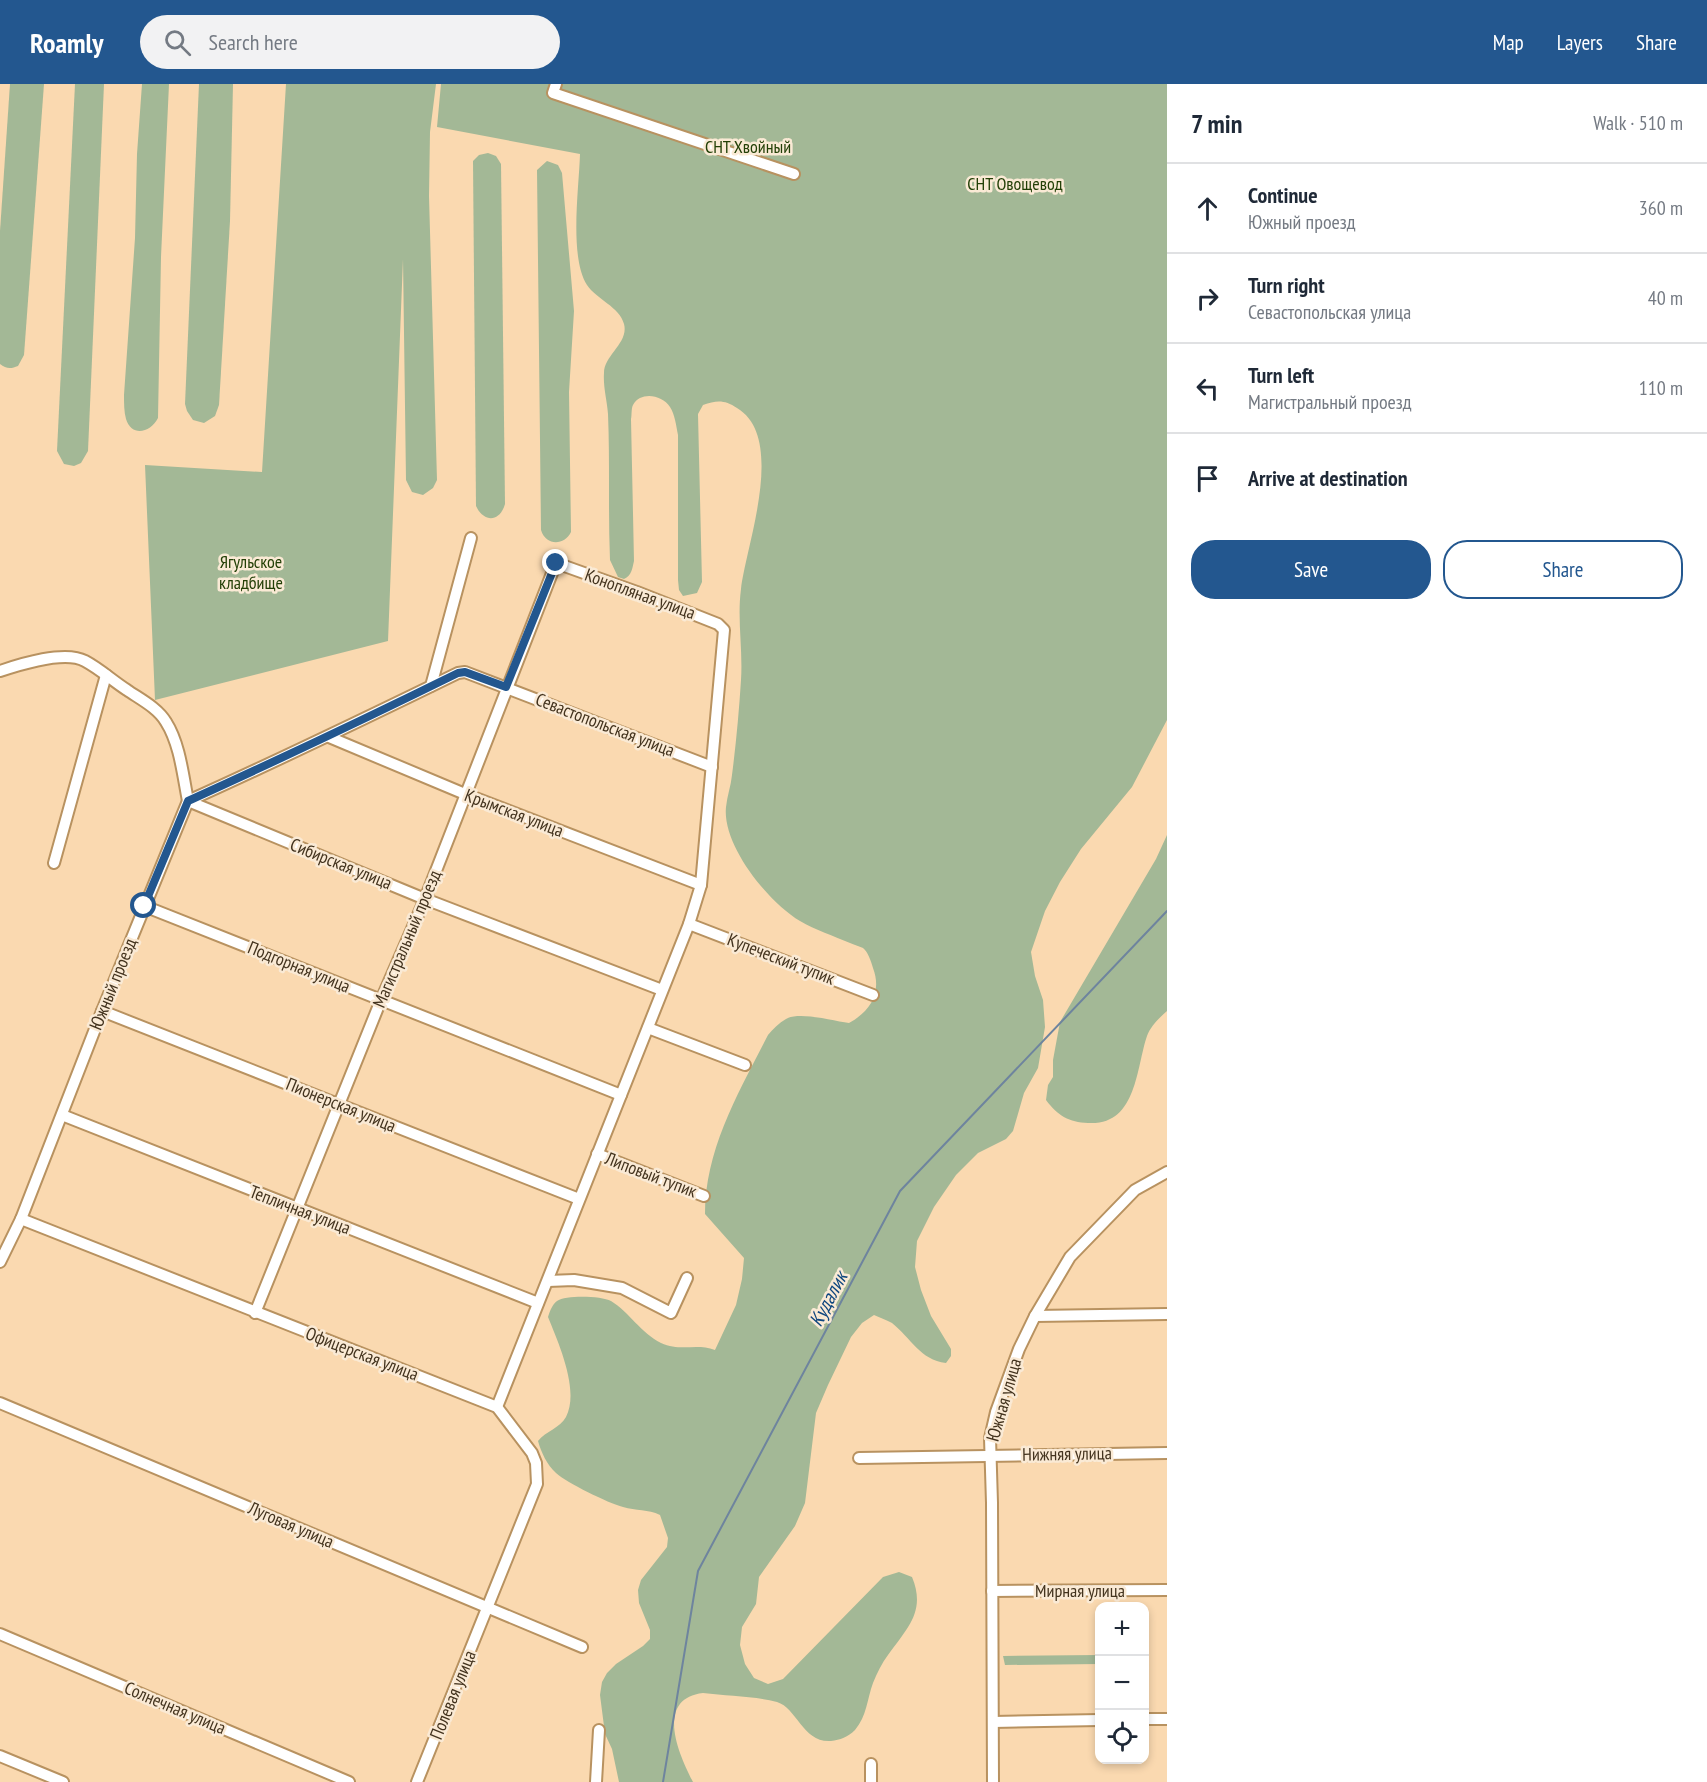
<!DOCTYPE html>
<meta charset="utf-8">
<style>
:root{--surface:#fff;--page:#f2f2f3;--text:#1f2937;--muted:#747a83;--line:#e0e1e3;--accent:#23578f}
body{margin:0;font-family:"PT Sans Narrow",sans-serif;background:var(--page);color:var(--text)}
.controls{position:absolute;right:18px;bottom:18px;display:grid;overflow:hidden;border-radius:12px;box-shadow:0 3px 9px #0003}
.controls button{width:54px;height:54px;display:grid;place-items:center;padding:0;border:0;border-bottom:2px solid var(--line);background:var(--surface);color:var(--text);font:30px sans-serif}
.stop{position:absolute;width:18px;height:18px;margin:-14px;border:4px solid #23578f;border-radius:50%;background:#fff}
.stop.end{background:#23578f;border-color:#fff;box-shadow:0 2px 6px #0008}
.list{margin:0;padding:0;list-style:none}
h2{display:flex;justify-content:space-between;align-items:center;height:78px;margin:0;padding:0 24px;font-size:26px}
h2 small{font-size:20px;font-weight:400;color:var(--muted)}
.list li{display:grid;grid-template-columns:39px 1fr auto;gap:18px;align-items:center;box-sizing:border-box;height:90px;padding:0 24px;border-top:2px solid var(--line)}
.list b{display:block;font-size:22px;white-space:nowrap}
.list p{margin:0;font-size:20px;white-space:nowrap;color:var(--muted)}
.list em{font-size:20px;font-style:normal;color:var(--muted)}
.actions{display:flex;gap:12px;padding:18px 24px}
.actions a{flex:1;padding:14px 0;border:2px solid var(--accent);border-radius:24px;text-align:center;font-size:21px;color:var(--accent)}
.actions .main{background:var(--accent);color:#fff}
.icon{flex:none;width:33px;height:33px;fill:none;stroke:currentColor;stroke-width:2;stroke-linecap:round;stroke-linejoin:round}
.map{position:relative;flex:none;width:1167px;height:1698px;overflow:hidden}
header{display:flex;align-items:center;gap:36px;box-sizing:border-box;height:84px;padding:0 30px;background:var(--accent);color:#fff}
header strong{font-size:28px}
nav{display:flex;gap:33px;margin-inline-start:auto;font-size:21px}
.search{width:420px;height:54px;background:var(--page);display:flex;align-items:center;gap:15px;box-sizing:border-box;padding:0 21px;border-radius:33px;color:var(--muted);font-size:22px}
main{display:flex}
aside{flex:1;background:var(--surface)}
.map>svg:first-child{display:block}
</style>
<header>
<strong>Roamly</strong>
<div class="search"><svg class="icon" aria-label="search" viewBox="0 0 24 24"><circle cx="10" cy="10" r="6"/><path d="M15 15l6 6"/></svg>Search here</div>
<nav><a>Map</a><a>Layers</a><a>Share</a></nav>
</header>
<main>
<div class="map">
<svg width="1167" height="1698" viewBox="0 0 1167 1698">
<rect width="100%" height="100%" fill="#fad9b0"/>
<g fill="#a3b896">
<path d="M10,0h34l-20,271 -6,11c-7,3 -12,3 -18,-2v-133z"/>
<polygon points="75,0 104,0 88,367 81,379 74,382 64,380 57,367"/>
<path d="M142,0h27l-8,173 -3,161c-7,14 -26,20 -32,1 -2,-7 -2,-16 -2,-24l11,-157 2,-84z"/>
<polygon points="199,0 233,0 230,137 219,321 215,332 204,339 193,336 187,327 185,320"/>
<polygon points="286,0 436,0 430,48 429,112 437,396 433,404 423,411 412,408 406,396 403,175 388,557 155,616 145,381 262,388"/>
<path d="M441,0h726v636l-35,67 -51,62 -21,33 -15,29 -14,41 4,24 8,24 2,27 -7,41 -14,25 -11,38 -7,8 -28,14 -22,22 -22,32 -17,34 -2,26 6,23 10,26 20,33v7l-5,7c-26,-3 -35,-25 -54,-40 -5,-3 -12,-5 -18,-8l-12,8 -11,14 -23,48 -12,28 -11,90 -10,23 -36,51 -3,27 -14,23 -2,18 5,19 9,14 14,6 15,-5 100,-102 16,-5 13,5c14,34 -4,50 -24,78 -6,8 -11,18 -15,28 -6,16 -6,33 -18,47 -7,7 -15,10 -24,11 -28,2 -34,-33 -54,-39 -23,-6 -50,-6 -74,-9 -49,6 -24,62 -10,89h-74l-7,-33 -7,-15 -5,-39 2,-13 5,-9 9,-9 27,-18 7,-7v-9l-11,-27 -1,-13 3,-10 26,-33 1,-9 -8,-23c-12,-6 -24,-4 -37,-8 -15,-4 -56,-24 -67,-34 -9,-8 -15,-21 -18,-32 8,-10 22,-13 28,-24 14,-27 -8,-75 -18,-100 2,-6 4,-12 9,-16 9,-6 44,-5 54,0 18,11 30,32 50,42 20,9 35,0 54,7l21,-45 6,-26 2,-21 -39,-44c0,-65 34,-122 63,-179 5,-6 11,-12 18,-16 13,-8 47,2 63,4 22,-12 33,-31 24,-55 -2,-7 -5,-16 -10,-20 -4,-2 -9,-3 -13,-5 -16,-7 -35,-13 -50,-22 -32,-19 -78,-76 -74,-114 1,-11 5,-21 6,-32 4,-31 7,-63 9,-95 2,-30 -4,-61 0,-91 5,-44 46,-151 -4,-181 -12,-8 -20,-8 -34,-3l-5,9 4,168 -5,11 -14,3 -4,-6 -1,-10v-145c-2,-10 -3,-20 -8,-28 -8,-12 -29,-16 -37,-2 -2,4 -1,10 -2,14l3,142c-2,8 -2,14 -10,18l-6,-2 -8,-17c-2,-48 0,-97 -2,-146 -1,-14 -5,-27 -4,-41 0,-18 25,-30 20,-49 -4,-17 -28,-25 -37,-39 -18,-28 -8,-97 -7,-131l-143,-27z"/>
<path d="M488,69l8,3 5,8 4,340c-5,18 -21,19 -29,2l-3,-345 6,-6z"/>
<path d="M547,77l11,4 4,8 12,138 -5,81 2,140c-7,14 -25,14 -30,-2l-4,-360z"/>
<path d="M1167,751v176c-7,6 -17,16 -20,25 -11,32 -10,90 -59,87 -19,-1 -30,-7 -42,-23l2,-15 5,-8v-17l7,-38 96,-163z"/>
<polygon points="1099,1571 1099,1580 1005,1581 1003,1572"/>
</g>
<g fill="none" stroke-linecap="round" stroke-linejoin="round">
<polyline stroke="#6e849e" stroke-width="2" points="663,1698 698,1487 900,1107 1167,827"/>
<g stroke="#b89260" stroke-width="14">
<g id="minor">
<polyline points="556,0 553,9 794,90"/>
<path d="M0,587c21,-7 65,-21 85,-10 15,8 28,20 42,29 13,9 31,18 39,32 14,22 17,54 22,79l237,98 237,91"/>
<polyline points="431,602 471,454"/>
<polyline points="329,653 465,710 701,801"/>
<polyline points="54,779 106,591"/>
<polyline points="144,822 621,1011"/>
<polyline points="689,840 873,911"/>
<polyline points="102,927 579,1115"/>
<polyline points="648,944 745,981"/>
<polyline points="62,1031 538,1219"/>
<polyline points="597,1070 704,1112"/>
<polyline points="21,1135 497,1323 532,1369 536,1379 537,1400 417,1698"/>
<path d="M0,1178l21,-43 81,-208 86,-210c91,-41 180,-84 270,-128l7,-1 247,95"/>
<polyline points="548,1197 574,1196 622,1204 671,1229 687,1194"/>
<polyline points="255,1229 381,916 425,815 556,479 637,508 718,540 724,546 701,801 689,840 497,1323"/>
<polyline points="1035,1232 1167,1230"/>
<polyline points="0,1319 582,1563"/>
<polyline points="859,1374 1167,1369"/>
<polyline points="992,1507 1167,1506"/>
<polyline points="0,1550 349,1698"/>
<polyline points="1144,1635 1167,1635"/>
<polyline points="993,1638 1100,1636"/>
<polyline points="0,1672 63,1698"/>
<polyline points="871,1680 871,1698"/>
<polyline points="596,1698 599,1646"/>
<polyline points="993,1698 992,1419 990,1354 996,1328 1019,1265 1035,1232 1070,1173 1135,1106 1167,1088"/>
</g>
</g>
<use href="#minor" stroke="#fff" stroke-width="10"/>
</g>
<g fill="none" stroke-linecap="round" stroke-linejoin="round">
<path stroke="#23578f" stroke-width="8" d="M144,822l44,-105c90,-41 181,-84 270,-128l7,-1 41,15 50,-124"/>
</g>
<g text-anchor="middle" stroke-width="5" stroke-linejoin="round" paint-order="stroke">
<g font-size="18" fill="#234007" stroke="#faead5">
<text x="748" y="69">СНТ Хвойный</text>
<text x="1015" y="106">СНТ Овощевод</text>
<text x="251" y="484">Ягульское<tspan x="251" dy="21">кладбище</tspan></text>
</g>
<g font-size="18" fill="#43331e" stroke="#faead5">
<text transform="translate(640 510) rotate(20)" y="6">Конопляная улица</text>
<text transform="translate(605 641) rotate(21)" y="6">Севастопольская улица</text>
<text transform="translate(514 729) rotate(21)" y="6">Крымская улица</text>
<text transform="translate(341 780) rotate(22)" y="6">Сибирская улица</text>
<text transform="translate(407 855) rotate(-67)" y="6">Магистральный проезд</text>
<text transform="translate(781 875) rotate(21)" y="6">Купеческий тупик</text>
<text transform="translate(299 883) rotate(22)" y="6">Подгорная улица</text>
<text transform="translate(113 900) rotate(-68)" y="6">Южный проезд</text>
<text transform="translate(341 1021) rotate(22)" y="6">Пионерская улица</text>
<text transform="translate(651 1091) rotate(21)" y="6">Липовый тупик</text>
<text transform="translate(300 1126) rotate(21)" y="6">Тепличная улица</text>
<text transform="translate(362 1270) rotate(21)" y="6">Офицерская улица</text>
<text transform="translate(1004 1316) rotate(-74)" y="6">Южная улица</text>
<text transform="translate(1067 1370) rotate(-1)" y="6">Нижняя улица</text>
<text transform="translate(291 1441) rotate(23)" y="6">Луговая улица</text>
<text x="1080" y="1513">Мирная улица</text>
<text transform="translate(453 1611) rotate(-68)" y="6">Полевая улица</text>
<text transform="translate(175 1624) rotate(23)" y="6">Солнечная улица</text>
</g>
<g font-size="20" font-style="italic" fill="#0e467f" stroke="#faead5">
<text transform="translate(828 1215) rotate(-62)" y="7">Кудалик</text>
</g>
</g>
</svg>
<div class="controls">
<button>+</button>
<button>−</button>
<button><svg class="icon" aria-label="locate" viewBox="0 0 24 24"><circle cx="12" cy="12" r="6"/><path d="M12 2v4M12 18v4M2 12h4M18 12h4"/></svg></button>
</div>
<div class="stop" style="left:144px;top:822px"></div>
<div class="stop end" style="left:556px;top:479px"></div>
</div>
<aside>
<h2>7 min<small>Walk · 510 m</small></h2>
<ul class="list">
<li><svg class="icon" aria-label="ahead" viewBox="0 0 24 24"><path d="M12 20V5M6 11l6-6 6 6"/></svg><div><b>Continue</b><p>Южный проезд</p></div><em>360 m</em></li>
<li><svg class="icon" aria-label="right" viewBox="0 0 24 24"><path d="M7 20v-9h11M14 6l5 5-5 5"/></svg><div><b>Turn right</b><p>Севастопольская улица</p></div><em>40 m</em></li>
<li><svg class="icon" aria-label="left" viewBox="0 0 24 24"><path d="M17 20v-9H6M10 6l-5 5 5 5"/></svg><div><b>Turn left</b><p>Магистральный проезд</p></div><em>110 m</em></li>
<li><svg class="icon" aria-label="arrive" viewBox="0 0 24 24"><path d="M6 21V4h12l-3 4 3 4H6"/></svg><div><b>Arrive at destination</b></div></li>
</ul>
<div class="actions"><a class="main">Save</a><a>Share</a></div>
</aside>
</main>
